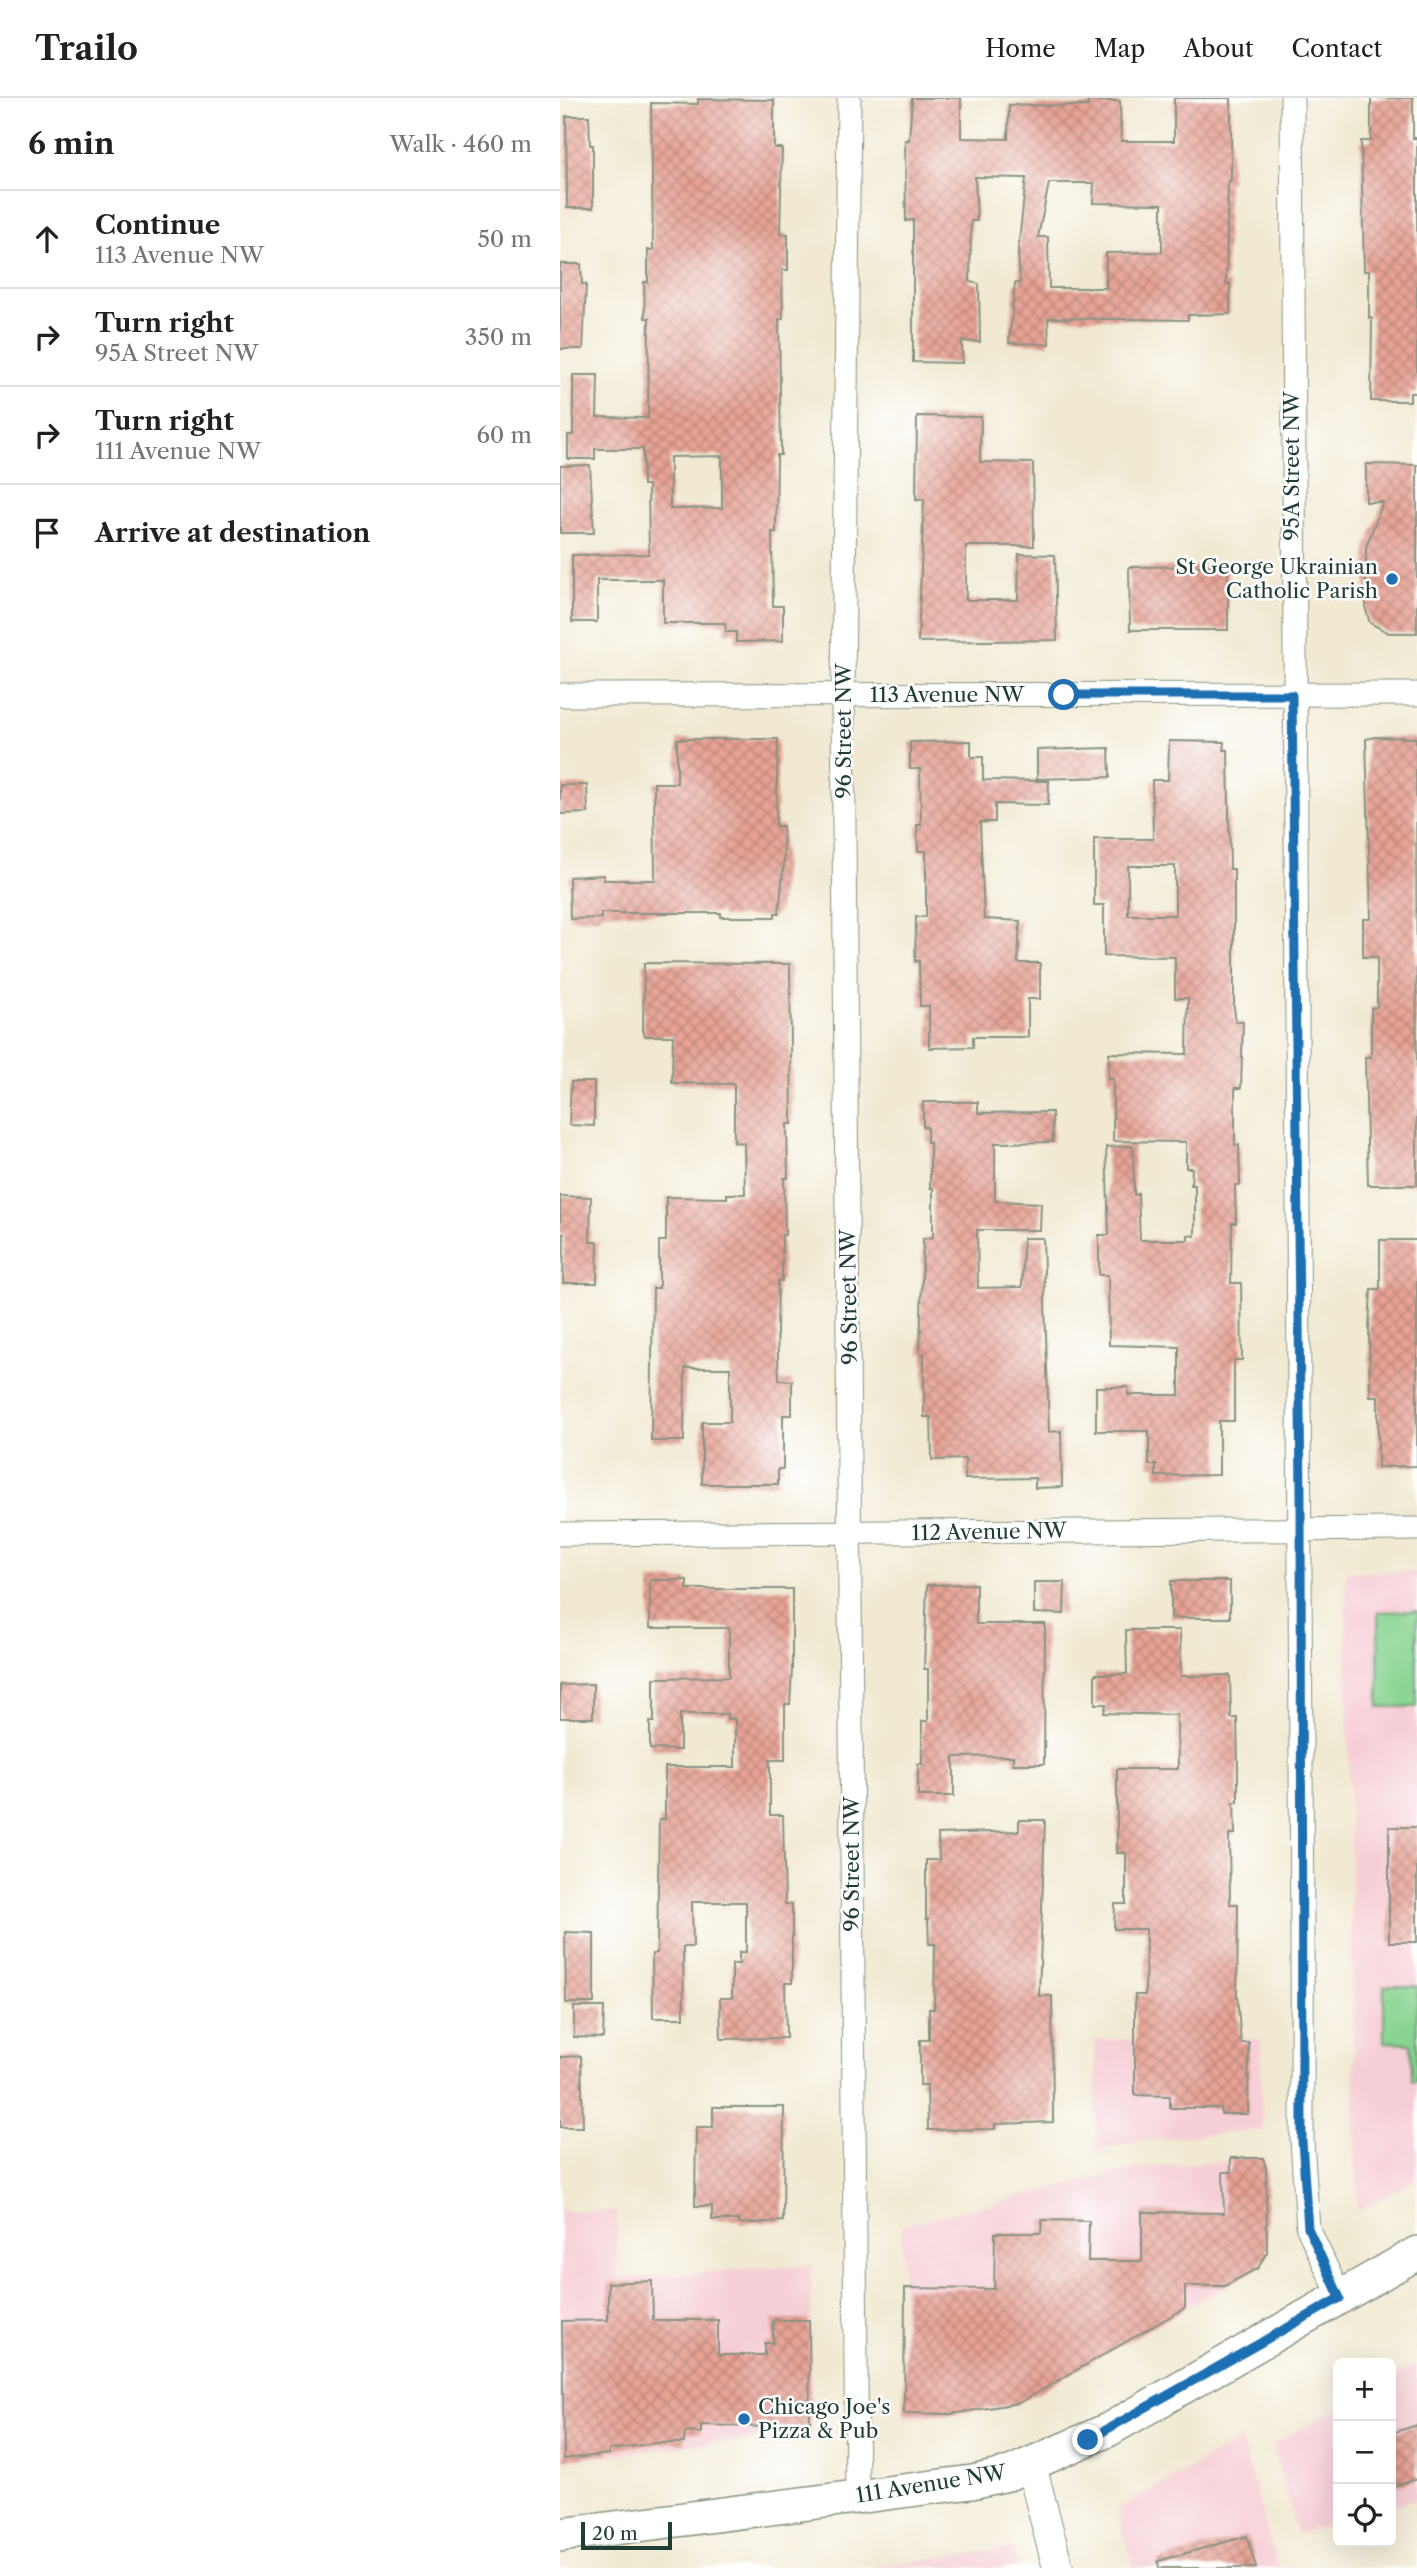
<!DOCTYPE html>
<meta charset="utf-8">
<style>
:root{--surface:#fff;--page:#f2f2f2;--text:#202124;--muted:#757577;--line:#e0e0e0}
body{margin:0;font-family:"Libre Caslon Text",serif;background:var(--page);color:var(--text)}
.controls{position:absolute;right:21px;bottom:21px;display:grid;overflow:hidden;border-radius:10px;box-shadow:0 7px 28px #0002}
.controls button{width:63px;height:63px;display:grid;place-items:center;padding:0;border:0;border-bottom:2px solid var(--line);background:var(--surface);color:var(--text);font:35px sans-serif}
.scale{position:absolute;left:21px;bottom:18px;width:91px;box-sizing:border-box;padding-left:7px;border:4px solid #1f3d34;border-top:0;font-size:19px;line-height:24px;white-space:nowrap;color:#1f3d34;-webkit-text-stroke:5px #fff;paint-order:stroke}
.stop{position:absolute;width:21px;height:21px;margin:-16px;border:5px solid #1f6fb2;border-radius:50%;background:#fff}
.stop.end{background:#1f6fb2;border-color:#fff;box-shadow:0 2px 7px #0008}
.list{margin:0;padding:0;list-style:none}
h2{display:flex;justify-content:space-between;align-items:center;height:91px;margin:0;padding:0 28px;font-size:30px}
h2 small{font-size:23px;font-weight:400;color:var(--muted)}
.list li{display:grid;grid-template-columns:46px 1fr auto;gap:21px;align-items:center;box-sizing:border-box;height:98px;padding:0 28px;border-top:2px solid var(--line)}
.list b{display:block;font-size:26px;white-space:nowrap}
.list p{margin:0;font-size:23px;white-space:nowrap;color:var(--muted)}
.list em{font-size:23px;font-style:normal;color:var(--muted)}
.icon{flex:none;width:38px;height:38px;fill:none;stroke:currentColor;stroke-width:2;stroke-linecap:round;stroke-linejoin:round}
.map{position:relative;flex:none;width:857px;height:2470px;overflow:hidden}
header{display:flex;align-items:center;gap:42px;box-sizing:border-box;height:98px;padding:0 35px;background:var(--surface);border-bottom:2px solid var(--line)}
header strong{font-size:33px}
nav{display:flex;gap:38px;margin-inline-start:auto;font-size:24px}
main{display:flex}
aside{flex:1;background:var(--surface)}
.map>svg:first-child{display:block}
</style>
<header>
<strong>Trailo</strong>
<nav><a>Home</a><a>Map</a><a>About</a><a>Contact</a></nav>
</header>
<main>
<aside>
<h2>6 min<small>Walk · 460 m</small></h2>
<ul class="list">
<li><svg class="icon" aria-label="ahead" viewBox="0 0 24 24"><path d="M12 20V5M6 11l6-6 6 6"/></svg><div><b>Continue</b><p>113 Avenue NW</p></div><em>50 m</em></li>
<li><svg class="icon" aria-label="right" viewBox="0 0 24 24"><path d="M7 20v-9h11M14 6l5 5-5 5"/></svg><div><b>Turn right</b><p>95A Street NW</p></div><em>350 m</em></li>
<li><svg class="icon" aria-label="right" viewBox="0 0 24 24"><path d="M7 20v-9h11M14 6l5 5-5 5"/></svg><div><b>Turn right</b><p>111 Avenue NW</p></div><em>60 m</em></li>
<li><svg class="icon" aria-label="arrive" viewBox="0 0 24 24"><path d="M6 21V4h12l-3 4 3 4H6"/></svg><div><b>Arrive at destination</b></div></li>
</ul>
</aside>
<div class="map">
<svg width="857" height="2470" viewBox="0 0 857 2470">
<defs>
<pattern id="building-cross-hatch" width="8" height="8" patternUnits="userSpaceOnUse" patternTransform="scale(1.75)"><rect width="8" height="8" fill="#e8a396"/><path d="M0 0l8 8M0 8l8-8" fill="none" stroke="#bb867b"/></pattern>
</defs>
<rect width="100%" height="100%" fill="#fff"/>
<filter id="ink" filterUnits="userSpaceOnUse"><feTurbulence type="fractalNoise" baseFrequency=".0143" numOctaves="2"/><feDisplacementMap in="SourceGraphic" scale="14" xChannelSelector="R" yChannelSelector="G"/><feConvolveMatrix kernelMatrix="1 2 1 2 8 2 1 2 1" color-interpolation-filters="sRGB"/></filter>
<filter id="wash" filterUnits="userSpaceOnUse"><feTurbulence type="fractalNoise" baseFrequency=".00686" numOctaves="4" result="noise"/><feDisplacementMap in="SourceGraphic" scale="28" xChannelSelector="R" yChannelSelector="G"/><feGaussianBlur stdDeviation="1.57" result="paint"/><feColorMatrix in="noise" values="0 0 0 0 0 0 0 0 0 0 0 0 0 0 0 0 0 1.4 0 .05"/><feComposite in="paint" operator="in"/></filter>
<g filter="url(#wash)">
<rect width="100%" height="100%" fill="#f1e9d1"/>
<g fill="#f6cfd6">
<polygon points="785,1474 857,1474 857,2080 797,2114"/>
<polygon points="701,1941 702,2032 576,2043 536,2053 535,1942"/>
<polygon points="702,2060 703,2166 453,2308 344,2321 342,2127 579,2070"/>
<polygon points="0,2113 57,2113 57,2180 251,2167 252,2333 0,2363"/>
<polygon points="857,2266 857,2401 831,2409 831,2280"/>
<polygon points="778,2310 778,2424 737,2436 712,2347"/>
<polygon points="681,2341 718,2470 573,2470 557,2412"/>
<polygon points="453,2450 458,2470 313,2468 358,2462"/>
</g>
<g fill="#89d491" stroke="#548862" stroke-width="2">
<polygon points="857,1513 857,1609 819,1609 818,1514"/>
<polygon points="824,1888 857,1888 857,1983 852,1983 851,1945 824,1944"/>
</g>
<g id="blocks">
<g fill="url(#building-cross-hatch)" fill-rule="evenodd">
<path d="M352,0h49v40l47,1 1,-34 79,1v-5h32l1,40h53v-43h57v82l-3,3 -2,101h4v30l-42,1v5l-140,-2 1,26 -40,-1 6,-60h5l-2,-32 8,-73 -51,-1 2,44h-6l-1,61 9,2 1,58 -18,-1v22l-49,-1v-142l-7,1 -1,-81h4zM489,85h45l-1,20 69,1v48l-56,1v35h-57l-1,-51h-10z"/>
<polygon points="811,0 853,0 853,40 857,40 857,295 850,295 850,303 811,303 812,220 809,220 809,173 804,173 801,43 811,43"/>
<path d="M138,1l76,1v48h8l-2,86h8v36h-6l1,49h-4l2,136h-4l-1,77h-4l1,74h10v35l-47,1v-10h-10l-1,-9h-62v-43h-66v42h-25v-67l77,-1 -1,-69h-5v-36h-48v10h-27v-24h5v-60h25l-1,42 51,1 1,-100h-4l-1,-36h4v-32h5l-2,-147 47,1zM162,358v52l-52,1v-52z"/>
<polygon points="6,18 29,18 30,47 33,47 33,110 7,110"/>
<polygon points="0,166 21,166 22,186 26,186 23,251 0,251"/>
<polygon points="357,318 421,319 420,364 473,365 474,448 406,448 406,502 458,502 459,456 495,457 497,542 358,544 364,401 356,401"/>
<polygon points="806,366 857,367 857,535 829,535 810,525 806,512 806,449 823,404 806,404"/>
<polygon points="30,367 34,435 0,435 0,368"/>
<polygon points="668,468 668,532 570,532 569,469"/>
<polygon points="815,639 856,640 857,1087 808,1087 805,959 811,959 811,910 817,909 817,859 803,859 803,821 811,821 806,641"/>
<polygon points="117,641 218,641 216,728 223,728 224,764 219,815 215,815 215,819 161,819 161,815 41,815 41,820 10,821 9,779 44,777 44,782 95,782 94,685 117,685"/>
<polygon points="411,643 411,659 423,659 423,682 489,683 488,707 435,706 435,724 420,724 424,821 460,823 458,865 480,865 480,901 468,901 468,939 413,939 413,949 369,950 369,908 360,908 359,863 355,863 356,819 366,819 366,753 358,753 357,727 361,727 360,671 350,671 350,644"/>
<path d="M609,643l55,1v8h4l2,119h4v139l2,14h7l-2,66h-6v57h4l1,40h-5l1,38h-4l-1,60h10l1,77h-8v61h-15v54l-63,1v-11h-7v-34h-53v-44h32v8h51v-48l-70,-2 -1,-70h-9v-40h10l-3,-88 27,-1 1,49 4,-1 2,46h48v-5l7,1v-51h-4l1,-17h-6v-26l-73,-1v-62h-5l1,-26 78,1 1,-56h-13v-41l-71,-1v-51h-10v-66h59l-1,-59h16zM568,768h47v49h-47z"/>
<polygon points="549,650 550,679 477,681 477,652"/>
<polygon points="0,687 27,687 28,715 0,716"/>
<polygon points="84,865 230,866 232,1026 227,1026 228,1080 224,1080 225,1137 222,1137 222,1183 218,1183 217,1233 219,1282 232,1283 232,1317 223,1317 223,1371 218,1371 218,1386 142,1386 142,1324 170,1324 170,1270 125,1270 124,1343 91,1343 93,1190 99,1190 99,1143 106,1143 106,1099 167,1100 167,1096 185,1096 184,1045 174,1044 174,986 112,985 113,938 85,938 83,932"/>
<polygon points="11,984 34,984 34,1028 9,1027"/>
<polygon points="363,1004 418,1004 418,1015 492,1014 493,1044 435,1045 435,1103 481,1105 480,1132 417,1132 418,1190 462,1189 463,1140 483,1140 489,1334 501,1333 502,1389 475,1390 475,1380 405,1381 405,1361 372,1362 371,1319 364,1319 364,1256 360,1256 363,1141 373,1139 373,1090 370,1090 370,1044 367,1044 367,1029 363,1029"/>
<polygon points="0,1098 31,1099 30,1144 38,1144 37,1185 3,1185 4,1136 0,1135"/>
<polygon points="820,1142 857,1142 857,1368 818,1369 818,1298 810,1298 809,1231 811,1191 820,1191"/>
<polygon points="90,1482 127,1482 127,1491 232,1491 232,1571 230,1606 225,1606 225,1662 210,1662 210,1717 223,1717 225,1806 232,1806 232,1885 225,1885 226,1940 161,1941 160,1900 172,1900 172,1866 179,1866 179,1854 186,1854 186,1804 132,1804 133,1849 123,1849 124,1920 93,1920 92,1856 97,1855 99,1721 105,1721 105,1669 175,1669 175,1621 167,1621 167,1616 120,1616 120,1652 90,1651 90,1624 94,1624 94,1580 169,1579 169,1530 90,1530"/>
<rect x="611" y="1483" width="59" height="37"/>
<polygon points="474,1484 505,1484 504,1516 474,1515"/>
<polygon points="416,1486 416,1526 485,1526 484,1666 453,1666 453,1658 394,1659 394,1698 358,1698 358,1666 362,1666 362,1623 368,1623 368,1571 364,1571 367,1487"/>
<polygon points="566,1532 620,1532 621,1578 670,1577 671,1620 677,1620 678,1668 678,1704 674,1704 675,1736 669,1736 670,1806 678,1806 677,1897 681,1945 689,1945 688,2016 661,2016 661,2010 610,2010 610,1998 575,1997 575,1897 585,1897 586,1831 554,1831 555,1806 566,1806 566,1755 557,1755 557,1671 618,1671 617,1617 544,1615 546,1606 535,1606 535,1576 567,1576"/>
<polygon points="33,1586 33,1620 0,1620 0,1587"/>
<polygon points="459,1722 485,1722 479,1898 492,1898 493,2024 435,2026 435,2031 368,2032 367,1987 360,1987 360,1942 369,1942 369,1911 374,1911 375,1846 369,1846 368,1821 366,1821 366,1762 379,1762 378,1736 459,1733"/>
<rect x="829" y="1729" width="28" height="115"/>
<polygon points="5,1834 34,1835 34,1905 6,1905"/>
<polygon points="14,1909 44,1909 43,1940 14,1939"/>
<polygon points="21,1958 23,2029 0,2029 0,1959"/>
<polygon points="153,2009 224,2009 223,2123 179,2126 179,2122 152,2122 152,2108 135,2108 136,2029 153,2029"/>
<polygon points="671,2060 703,2060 706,2070 707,2154 698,2170 665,2188 625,2188 625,2210 459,2305 391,2316 344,2315 345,2190 434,2191 435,2135 481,2135 482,2122 529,2123 528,2163 582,2163 582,2114 664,2115 663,2074 671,2074"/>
<polygon points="92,2183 93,2222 158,2222 158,2257 205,2257 205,2245 213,2245 213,2222 249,2222 250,2330 141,2327 141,2335 125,2334 124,2345 96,2345 49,2352 49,2356 4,2361 2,2223 48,2222 48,2185"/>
<polygon points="857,2327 857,2381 831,2389 831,2335"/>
<polygon points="687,2438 696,2470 599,2470 598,2463"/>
</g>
</g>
</g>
<g filter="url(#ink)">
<use href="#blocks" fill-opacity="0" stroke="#889382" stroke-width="2"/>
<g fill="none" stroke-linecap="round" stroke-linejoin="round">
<g stroke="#889382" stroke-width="25">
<g id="minor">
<polyline points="289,0 283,597 297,2399"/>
<path d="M732,0c0,681 12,1362 10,2043l6,87 32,69"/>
<polyline points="0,597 857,596"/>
<polyline points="0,1436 857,1431"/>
</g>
</g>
<g stroke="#889382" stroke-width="32">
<polyline id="tertiary" points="471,2367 498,2470"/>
</g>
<g stroke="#889382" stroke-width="36">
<polyline id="secondary" points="0,2437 412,2384 448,2376 548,2332 857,2155"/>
</g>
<use href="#minor" stroke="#fff" stroke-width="23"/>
<use href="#tertiary" stroke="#fff" stroke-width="30"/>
<use href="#secondary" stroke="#fff" stroke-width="33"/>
</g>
</g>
<g fill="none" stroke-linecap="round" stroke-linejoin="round" filter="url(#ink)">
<polyline stroke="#1f6fb2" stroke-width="9" points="504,597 732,597 741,1397 742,2043 748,2130 780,2200 528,2342"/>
</g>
<g fill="#1f6fb2" stroke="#fff" stroke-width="2.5">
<circle cx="832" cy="481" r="7"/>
<circle cx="184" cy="2321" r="7"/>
</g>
<g text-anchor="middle" stroke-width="5" stroke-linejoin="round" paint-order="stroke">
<g font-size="21" fill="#1f3d34" stroke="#fff">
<text transform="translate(732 368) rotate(-90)" y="7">95A Street NW</text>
<text x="387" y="604">113 Avenue NW</text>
<text transform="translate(284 633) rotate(-90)" y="7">96 Street NW</text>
<text transform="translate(289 1199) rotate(-91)" y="7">96 Street NW</text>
<text transform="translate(429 1434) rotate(-1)" y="7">112 Avenue NW</text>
<text transform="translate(292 1766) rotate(-90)" y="7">96 Street NW</text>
<text transform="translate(371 2386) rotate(-9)" y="7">111 Avenue NW</text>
</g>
<g font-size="21" fill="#1f3d34" stroke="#fff" text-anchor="end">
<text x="818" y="476">St George Ukrainian<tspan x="818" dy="24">Catholic Parish</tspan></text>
<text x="198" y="2316" text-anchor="start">Chicago Joe's<tspan x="198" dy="24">Pizza &amp; Pub</tspan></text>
</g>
</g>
</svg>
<div class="controls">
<button>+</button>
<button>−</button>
<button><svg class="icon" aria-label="locate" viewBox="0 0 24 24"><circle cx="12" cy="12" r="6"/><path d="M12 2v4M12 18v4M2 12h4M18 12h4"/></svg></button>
</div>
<div class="scale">20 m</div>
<div class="stop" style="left:504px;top:597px"></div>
<div class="stop end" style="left:528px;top:2342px"></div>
</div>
</main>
